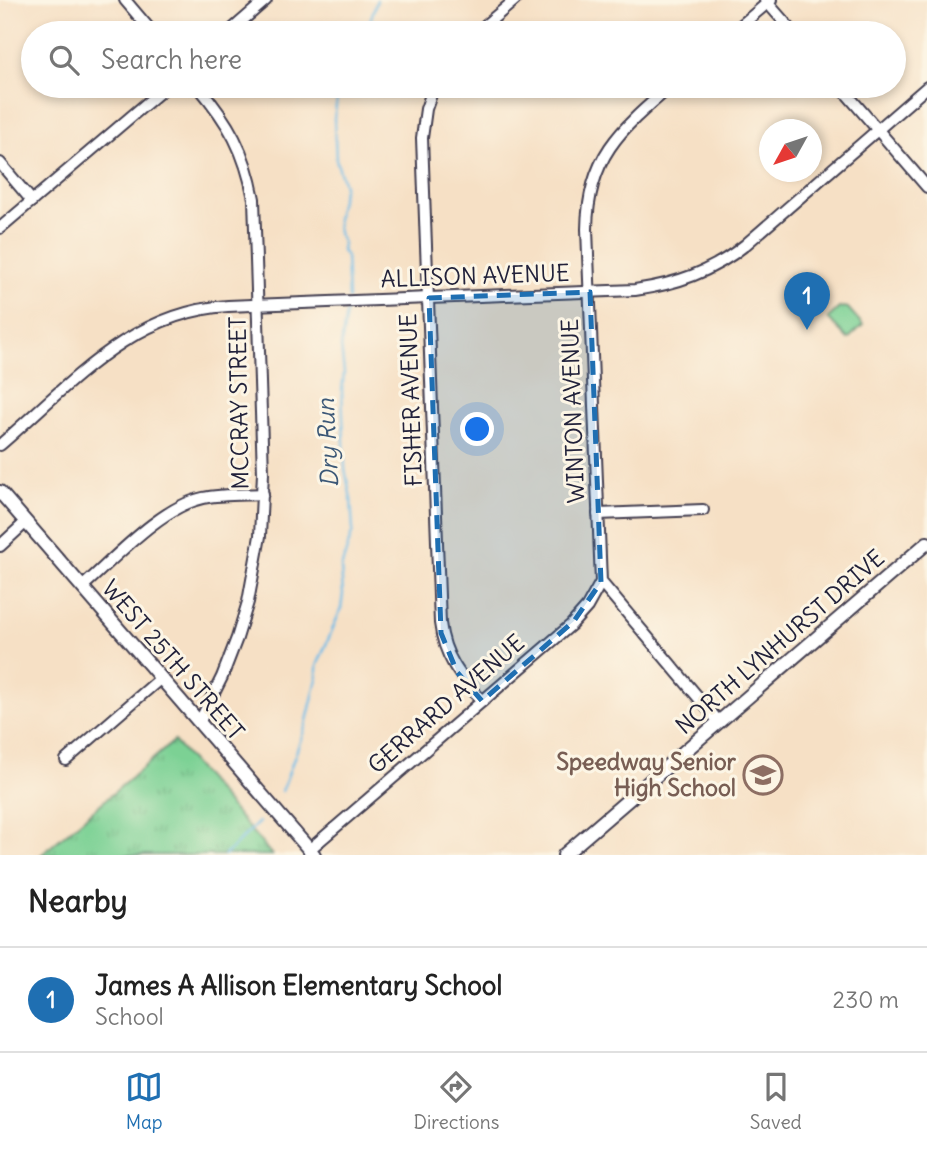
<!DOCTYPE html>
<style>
:root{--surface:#fff;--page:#f6f6f6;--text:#222;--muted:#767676;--line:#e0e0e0;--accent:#1f6fb2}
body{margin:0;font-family:Delius,sans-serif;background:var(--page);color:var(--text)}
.compass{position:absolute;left:759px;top:119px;width:63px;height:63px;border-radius:50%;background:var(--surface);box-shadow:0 4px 10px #0003;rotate:230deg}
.you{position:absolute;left:478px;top:430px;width:24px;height:24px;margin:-18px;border:5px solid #fff;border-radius:50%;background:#1a73e8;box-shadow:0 0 0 10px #1a73e833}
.badge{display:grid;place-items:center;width:46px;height:46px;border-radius:50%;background:var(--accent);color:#fff;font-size:23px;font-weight:700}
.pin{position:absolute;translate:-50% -58px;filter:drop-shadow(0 2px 4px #0008)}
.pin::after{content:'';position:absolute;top:37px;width:24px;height:21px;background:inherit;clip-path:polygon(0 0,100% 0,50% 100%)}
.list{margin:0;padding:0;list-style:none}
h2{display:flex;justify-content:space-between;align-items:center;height:91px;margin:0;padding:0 28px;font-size:30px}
h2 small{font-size:23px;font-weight:400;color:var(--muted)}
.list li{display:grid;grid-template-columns:46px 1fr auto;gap:21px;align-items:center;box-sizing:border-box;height:105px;padding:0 28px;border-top:2px solid var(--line)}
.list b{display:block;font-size:26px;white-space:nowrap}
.list p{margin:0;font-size:23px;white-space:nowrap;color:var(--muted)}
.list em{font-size:23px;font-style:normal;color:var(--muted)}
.icon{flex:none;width:38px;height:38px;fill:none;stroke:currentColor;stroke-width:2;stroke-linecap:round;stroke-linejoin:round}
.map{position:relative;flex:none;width:927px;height:855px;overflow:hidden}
.search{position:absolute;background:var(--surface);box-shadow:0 4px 10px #0003;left:21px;right:21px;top:21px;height:77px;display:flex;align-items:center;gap:18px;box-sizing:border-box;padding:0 24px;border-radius:38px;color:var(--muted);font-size:26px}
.sheet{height:196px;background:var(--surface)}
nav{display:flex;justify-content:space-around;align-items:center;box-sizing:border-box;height:98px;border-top:2px solid var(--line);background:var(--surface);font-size:19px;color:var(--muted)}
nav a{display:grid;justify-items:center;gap:4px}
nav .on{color:var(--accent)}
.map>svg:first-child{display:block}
</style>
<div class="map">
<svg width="927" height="855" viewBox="0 0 927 855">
<defs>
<pattern id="grass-tufts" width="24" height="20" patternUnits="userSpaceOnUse" patternTransform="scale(1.75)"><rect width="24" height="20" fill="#7cd194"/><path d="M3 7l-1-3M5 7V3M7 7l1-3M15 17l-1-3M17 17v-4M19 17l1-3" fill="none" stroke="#6bb380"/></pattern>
</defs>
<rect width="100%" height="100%" fill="#fcf5e5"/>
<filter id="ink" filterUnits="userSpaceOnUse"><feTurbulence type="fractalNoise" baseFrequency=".0143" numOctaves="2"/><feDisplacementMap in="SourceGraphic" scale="14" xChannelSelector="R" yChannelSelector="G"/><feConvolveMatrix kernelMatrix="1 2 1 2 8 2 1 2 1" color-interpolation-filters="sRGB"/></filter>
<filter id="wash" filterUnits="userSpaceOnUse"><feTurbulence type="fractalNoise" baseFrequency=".00686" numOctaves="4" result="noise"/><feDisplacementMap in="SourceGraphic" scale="28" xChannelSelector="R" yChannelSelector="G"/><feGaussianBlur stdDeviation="1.57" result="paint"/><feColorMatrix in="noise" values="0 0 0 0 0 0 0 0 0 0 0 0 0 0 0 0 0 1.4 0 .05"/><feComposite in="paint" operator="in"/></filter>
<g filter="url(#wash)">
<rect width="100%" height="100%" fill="#f6e0c5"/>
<polygon fill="url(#grass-tufts)" stroke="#4f7a68" stroke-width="2" points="174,741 272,855 41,855"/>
<polygon fill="#7cd194" stroke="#4f7a68" stroke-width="2" points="844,307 848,308 863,325 848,339 828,318 839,308"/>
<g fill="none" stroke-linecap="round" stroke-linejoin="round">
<g stroke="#6dbce7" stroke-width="2.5">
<polyline points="366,33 377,0"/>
<polyline points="339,86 334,119 336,159 344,185 337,218 338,233 343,243 342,251 346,256 348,299"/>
<polyline points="282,791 306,725 317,679 317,666 341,609 343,594 341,568 353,530 351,499 345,469 342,390 344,373 341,347 347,306"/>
<polyline points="225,855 259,822"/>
</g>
</g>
</g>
<g filter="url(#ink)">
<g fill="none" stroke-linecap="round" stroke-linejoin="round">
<g stroke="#423e50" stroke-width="14">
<g id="minor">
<polyline points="125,0 153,33"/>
<polyline points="765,0 794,33"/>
<polyline points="228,33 266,0"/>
<polyline points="476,33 515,0"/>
<polyline points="732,33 771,0"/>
<path d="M198,86c31,37 47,65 56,113l9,274 -3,63 -12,66 -11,36 -15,39 -23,46"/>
<path d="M434,86l-8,23 -4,29 18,485c4,34 20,53 42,78"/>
<path d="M671,86c-51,44 -83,71 -84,143l14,353 118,140"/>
<polyline points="840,86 927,187"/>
<polyline points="0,163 32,201"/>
<polyline points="0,228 167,86"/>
<path d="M0,445c70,-60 130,-133 228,-139l407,-16c41,-6 77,-18 110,-45l182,-158"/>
<polyline points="598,514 703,510"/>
<polyline points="0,546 26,522"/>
<path d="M82,587c33,-29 79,-80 121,-89 19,-4 40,-3 60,-4"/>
<polyline points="66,760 161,678"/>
<polyline points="309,850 571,625 587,607 601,582"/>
</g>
</g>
<g stroke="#423e50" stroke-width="16">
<g id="major">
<polyline points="0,492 314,855"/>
<polyline points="564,855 927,543"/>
</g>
</g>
<use href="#minor" stroke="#fff" stroke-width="10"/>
<use href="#major" stroke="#fff" stroke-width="12"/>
</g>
</g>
<path fill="#1f6fb2" fill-opacity="0.2" stroke="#1f6fb2" stroke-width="5" stroke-dasharray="14 9" stroke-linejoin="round" d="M590,292l11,290 -27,39 -92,80 -25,-29 -16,-39 -12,-335z"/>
<defs>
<g id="school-ring" transform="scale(2.0125)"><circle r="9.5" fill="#fcf5e5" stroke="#8d6e63" stroke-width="1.5"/><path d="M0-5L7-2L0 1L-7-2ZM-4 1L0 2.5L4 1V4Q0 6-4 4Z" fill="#8d6e63"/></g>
</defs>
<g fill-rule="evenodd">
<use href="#school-ring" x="763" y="775"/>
</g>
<g text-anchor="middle" stroke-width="6" stroke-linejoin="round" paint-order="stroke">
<g font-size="23" fill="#22223b" stroke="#fcf5e5">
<text transform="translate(475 276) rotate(-2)" y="8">ALLISON AVENUE</text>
<text transform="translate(411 400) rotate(-92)" y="8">FISHER AVENUE</text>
<text transform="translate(239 403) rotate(-91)" y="8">MCCRAY STREET</text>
<text transform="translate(573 411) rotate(-92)" y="8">WINTON AVENUE</text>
<text transform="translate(780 642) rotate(-41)" y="8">NORTH LYNHURST DRIVE</text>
<text transform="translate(173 660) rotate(49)" y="8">WEST 25TH STREET</text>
<text transform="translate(446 704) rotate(-41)" y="8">GERRARD AVENUE</text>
</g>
<g font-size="23" font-weight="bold" fill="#785e54" stroke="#fcf5e5" text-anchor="end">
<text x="736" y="770">Speedway Senior<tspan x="736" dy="26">High School</tspan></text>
</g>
<g font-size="24" font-style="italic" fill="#3c5877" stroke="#fcf5e5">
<text transform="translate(328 443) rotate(-93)" y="8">Dry Run</text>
</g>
</g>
</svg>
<svg class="compass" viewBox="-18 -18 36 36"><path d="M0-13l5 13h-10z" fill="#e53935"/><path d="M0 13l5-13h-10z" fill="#767676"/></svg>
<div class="you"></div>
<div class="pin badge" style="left:807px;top:330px">1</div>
<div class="search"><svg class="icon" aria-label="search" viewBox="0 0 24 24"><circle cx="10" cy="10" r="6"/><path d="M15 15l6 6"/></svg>Search here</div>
</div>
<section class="sheet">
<h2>Nearby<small></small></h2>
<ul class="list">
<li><span class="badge">1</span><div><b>James A Allison Elementary School</b><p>School</p></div><em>230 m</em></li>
</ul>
</section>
<nav>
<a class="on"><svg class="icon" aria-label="map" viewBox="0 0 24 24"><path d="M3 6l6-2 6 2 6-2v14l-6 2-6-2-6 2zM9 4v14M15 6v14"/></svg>Map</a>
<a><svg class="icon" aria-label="directions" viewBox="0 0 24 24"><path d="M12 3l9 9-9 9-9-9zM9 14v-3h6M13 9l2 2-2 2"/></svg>Directions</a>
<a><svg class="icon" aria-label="saved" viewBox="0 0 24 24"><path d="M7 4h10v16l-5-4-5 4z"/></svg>Saved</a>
</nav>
